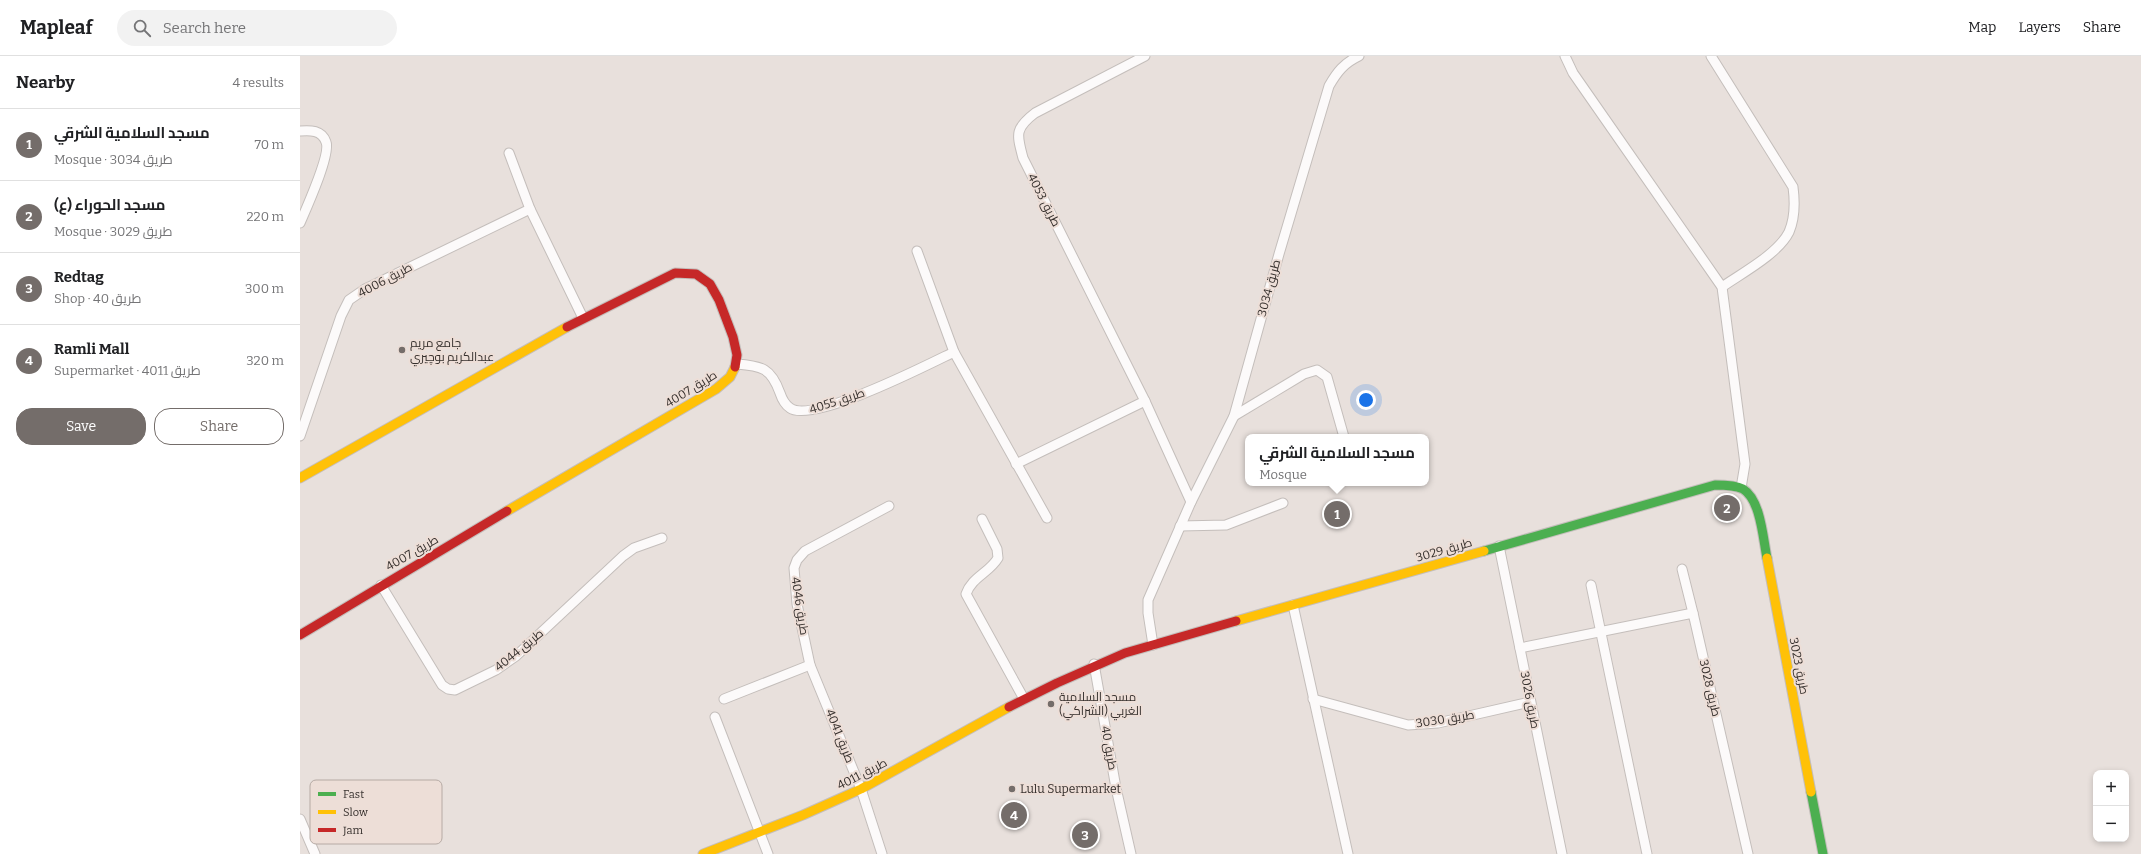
<!DOCTYPE html>
<meta charset="utf-8">
<style>
:root{--surface:#fff;--page:#f2f2f2;--text:#202124;--muted:#757577;--line:#e0e0e0;--accent:#746d6a}
body{margin:0;font-family:Bitter,Cairo,serif;background:var(--page);color:var(--text)}
.controls{position:absolute;right:12px;bottom:12px;display:grid;overflow:hidden;border-radius:8px;box-shadow:0 2px 6px #0003}
.controls button{width:36px;height:36px;display:grid;place-items:center;padding:0;border:0;border-bottom:1px solid var(--line);background:var(--surface);color:var(--text);font:20px sans-serif}
.you{position:absolute;left:1066px;top:344px;width:14px;height:14px;margin:-10px;border:3px solid #fff;border-radius:50%;background:#1a73e8;box-shadow:0 0 0 6px #1a73e833}
.badge{display:grid;place-items:center;width:26px;height:26px;border-radius:50%;background:var(--accent);color:#fff;font-size:13px;font-weight:700}
.pin{position:absolute;translate:-50% -50%;border:2px solid #fff;box-shadow:0 1px 4px #0006}
.popup{position:absolute;left:945px;top:378px;width:184px;height:52px;box-sizing:border-box;display:grid;place-content:center;border-radius:8px;background:var(--surface);filter:drop-shadow(0 1px 3px #0005);font-size:13px;white-space:nowrap;color:var(--muted)}
.popup b{font-size:15px;color:var(--text)}
.popup::after{content:'';position:absolute;left:50%;top:100%;margin-left:-8px;border:8px solid transparent;border-top-color:var(--surface)}
.list{margin:0;padding:0;list-style:none}
h2{display:flex;justify-content:space-between;align-items:center;height:52px;margin:0;padding:0 16px;font-size:17px}
h2 small{font-size:13px;font-weight:400;color:var(--muted)}
.list li{display:grid;grid-template-columns:26px 1fr auto;gap:12px;align-items:center;box-sizing:border-box;height:72px;padding:0 16px;border-top:1px solid var(--line)}
.list b{display:block;font-size:15px;white-space:nowrap}
.list p{margin:0;font-size:13px;white-space:nowrap;color:var(--muted)}
.list em{font-size:13px;font-style:normal;color:var(--muted)}
.actions{display:flex;gap:8px;padding:12px 16px}
.actions a{flex:1;padding:9px 0;border:1px solid var(--accent);border-radius:16px;text-align:center;font-size:14px;color:var(--accent)}
.actions .main{background:var(--accent);color:#fff}
.icon{flex:none;width:22px;height:22px;fill:none;stroke:currentColor;stroke-width:2;stroke-linecap:round;stroke-linejoin:round}
.map{position:relative;flex:none;width:1841px;height:798px;overflow:hidden}
header{display:flex;align-items:center;gap:24px;box-sizing:border-box;height:56px;padding:0 20px;background:var(--surface);border-bottom:1px solid var(--line)}
header strong{font-size:19px}
nav{display:flex;gap:22px;margin-inline-start:auto;font-size:14px}
.search{width:280px;height:36px;background:var(--page);display:flex;align-items:center;gap:10px;box-sizing:border-box;padding:0 14px;border-radius:22px;color:var(--muted);font-size:15px}
main{display:flex}
aside{flex:1;background:var(--surface)}
.map>svg:first-child{display:block}
</style>
<header>
<strong>Mapleaf</strong>
<div class="search"><svg class="icon" aria-label="search" viewBox="0 0 24 24"><circle cx="10" cy="10" r="6"/><path d="M15 15l6 6"/></svg>Search here</div>
<nav><a>Map</a><a>Layers</a><a>Share</a></nav>
</header>
<main>
<aside>
<h2>Nearby<small>4 results</small></h2>
<ul class="list">
<li><span class="badge">1</span><div><b>مسجد السلامية الشرقي</b><p>Mosque · طريق 3034</p></div><em>70 m</em></li>
<li><span class="badge">2</span><div><b>مسجد الحوراء (ع)</b><p>Mosque · طريق 3029</p></div><em>220 m</em></li>
<li><span class="badge">3</span><div><b>Redtag</b><p>Shop · طريق 40</p></div><em>300 m</em></li>
<li><span class="badge">4</span><div><b>Ramli Mall</b><p>Supermarket · طريق 4011</p></div><em>320 m</em></li>
</ul>
<div class="actions"><a class="main">Save</a><a>Share</a></div>
</aside>
<div class="map">
<svg width="1841" height="798" viewBox="0 0 1841 798">
<rect width="100%" height="100%" fill="#e8e0dc"/>
<g fill="none" stroke-linecap="round" stroke-linejoin="round">
<g stroke="#c4bebb" stroke-width="11">
<g id="street">
<path d="M845,0l-110,57c-21,16 -18,22 -12,45l122,243 46,101"/>
<polyline points="1265,0 1273,17 1422,231 1445,408 1441,432"/>
<path d="M1411,0l82,131c2,15 2,31 -4,45 -11,22 -47,41 -67,55"/>
<path d="M0,75c10,-1 22,-1 26,11 5,12 -20,67 -26,81"/>
<polyline points="209,97 230,153 283,262"/>
<polyline points="617,195 654,296 747,462"/>
<path d="M437,308c25,2 34,4 43,29 2,6 4,11 10,15 22,16 137,-43 164,-56"/>
<polyline points="934,360 1004,318 1017,314 1027,321 1044,381"/>
<polyline points="0,380 41,260 49,244 65,233 230,153"/>
<polyline points="716,408 845,345"/>
<path d="M682,463l15,30 1,9c-9,15 -26,19 -32,36l58,105"/>
<polyline points="880,470 926,469 983,447"/>
<polyline points="1199,490 1262,798"/>
<polyline points="1382,513 1393,557"/>
<polyline points="81,529 142,629 148,633 155,634 196,614 216,600 323,500 334,492 362,482"/>
<polyline points="1291,529 1347,798"/>
<polyline points="993,549 1048,798"/>
<path d="M853,589l-5,-32v-13l43,-98 43,-86 45,-162 50,-168c8,-14 15,-23 30,-30"/>
<polyline points="1220,592 1393,557 1448,798"/>
<polyline points="794,608 816,732 831,798"/>
<polyline points="424,643 510,609"/>
<polyline points="1013,643 1108,669 1138,667 1230,646"/>
<polyline points="415,661 468,798"/>
<polyline points="0,763 15,798"/>
<polyline points="582,798 561,733 510,609 497,548 494,512 497,504 505,495 589,450"/>
</g>
</g>
<g stroke="#c4bebb" stroke-width="11">
<g id="fast">
<path d="M1184,495l231,-66c9,0 20,0 28,4 18,11 20,50 24,69"/>
<polyline points="1511,736 1523,798"/>
</g>
</g>
<g stroke="#c4bebb" stroke-width="11">
<g id="slow">
<polyline points="0,422 267,271"/>
<polyline points="207,455 416,333 430,321 435,311"/>
<polyline points="1467,502 1511,736"/>
<polyline points="936,565 1184,495"/>
<polyline points="403,798 503,759 561,733 709,651"/>
</g>
</g>
<g stroke="#c4bebb" stroke-width="11">
<g id="jam">
<polyline points="267,271 375,217 396,218 410,228 419,244 433,281 437,299 435,311"/>
<polyline points="0,579 207,455"/>
<polyline points="709,651 757,627 825,597 936,565"/>
</g>
</g>
<use href="#street" stroke="#fcfafa" stroke-width="9"/>
<use href="#fast" stroke="#4caf50" stroke-width="9"/>
<use href="#slow" stroke="#ffc107" stroke-width="9"/>
<use href="#jam" stroke="#c62828" stroke-width="9"/>
</g>
<g fill="#746d6a" stroke="#edded7" stroke-width="1.5">
<circle cx="102" cy="294" r="4"/>
<circle cx="751" cy="648" r="4"/>
<circle cx="712" cy="733" r="4"/>
</g>
<g text-anchor="middle" stroke-width="4" stroke-linejoin="round" paint-order="stroke">
<g font-size="12" fill="#352f2c" stroke="#edded7">
<text transform="translate(744 144) rotate(63)" y="4">طريق 4053</text>
<text transform="translate(85 224) rotate(-28)" y="4">طريق 4006</text>
<text transform="translate(969 232) rotate(-75)" y="4">طريق 3034</text>
<text transform="translate(391 333) rotate(-32)" y="4">طريق 4007</text>
<text transform="translate(537 345) rotate(-18)" y="4">طريق 4055</text>
<text transform="translate(1144 494) rotate(-16)" y="4">طريق 3029</text>
<text transform="translate(112 497) rotate(-30)" y="4">طريق 4007</text>
<text transform="translate(500 550) rotate(81)" y="4">طريق 4046</text>
<text transform="translate(219 594) rotate(-39)" y="4">طريق 4044</text>
<text transform="translate(1499 610) rotate(79)" y="4">طريق 3023</text>
<text transform="translate(1410 632) rotate(77)" y="4">طريق 3028</text>
<text transform="translate(1230 644) rotate(79)" y="4">طريق 3026</text>
<text transform="translate(1145 663) rotate(-9)" y="4">طريق 3030</text>
<text transform="translate(540 680) rotate(68)" y="4">طريق 4041</text>
<text transform="translate(809 692) rotate(80)" y="4">طريق 40</text>
<text transform="translate(562 718) rotate(-27)" y="4">طريق 4011</text>
</g>
<g font-size="12" fill="#352f2c" stroke="#edded7" text-anchor="start">
<text x="110" y="291">جامع مريم<tspan x="110" dy="14">عبدالكريم بوچيري</tspan></text>
<text x="759" y="645">مسجد السلامية<tspan x="759" dy="14">الغربي (الشراكي)</tspan></text>
<text x="720" y="737">Lulu Supermarket</text>
</g>
</g>
<rect x="10" y="724" width="132" height="64" rx="6" fill="#edded7" stroke="#b6aaa4" stroke-width="1"/>
<rect x="18" y="736" width="18" height="4" fill="#4caf50"/>
<rect x="18" y="754" width="18" height="4" fill="#ffc107"/>
<rect x="18" y="772" width="18" height="4" fill="#c62828"/>
<g font-size="11" fill="#352f2c">
<text x="43" y="742">Fast</text>
<text x="43" y="760">Slow</text>
<text x="43" y="778">Jam</text>
</g>
</svg>
<div class="controls">
<button>+</button>
<button>−</button>
</div>
<div class="you"></div>
<div class="pin badge" style="left:1037px;top:458px">1</div>
<div class="popup"><b>مسجد السلامية الشرقي</b>Mosque</div>
<div class="pin badge" style="left:1427px;top:452px">2</div>
<div class="pin badge" style="left:785px;top:779px">3</div>
<div class="pin badge" style="left:714px;top:759px">4</div>
</div>
</main>
